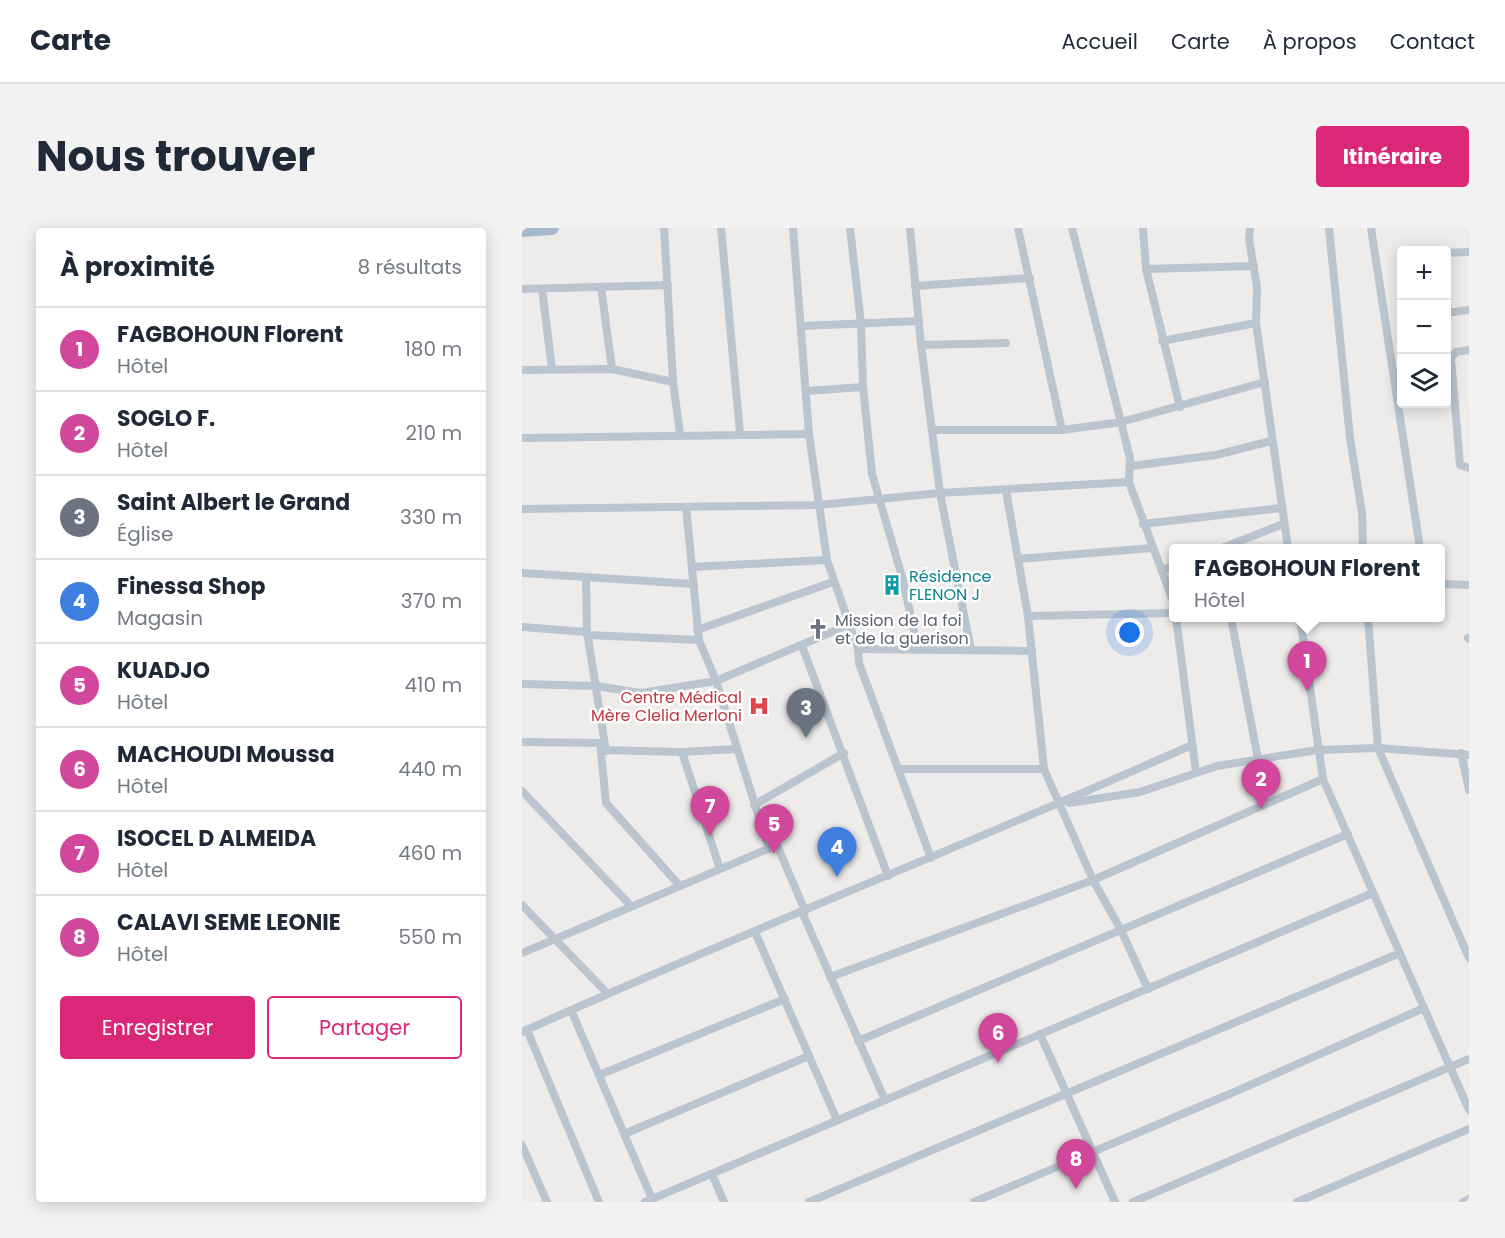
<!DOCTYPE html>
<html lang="fr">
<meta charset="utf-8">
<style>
:root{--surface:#fff;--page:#f2f2f3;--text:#1f2937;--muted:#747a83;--line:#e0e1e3;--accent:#db2777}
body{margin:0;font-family:Poppins,sans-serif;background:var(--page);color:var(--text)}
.controls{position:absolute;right:18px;top:18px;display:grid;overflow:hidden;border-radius:6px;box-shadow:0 3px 15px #0003}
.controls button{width:54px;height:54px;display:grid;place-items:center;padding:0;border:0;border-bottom:2px solid var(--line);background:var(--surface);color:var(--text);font:30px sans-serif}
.you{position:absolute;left:608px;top:405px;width:21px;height:21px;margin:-15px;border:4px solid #fff;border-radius:50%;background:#1a73e8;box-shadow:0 0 0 9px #1a73e833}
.badge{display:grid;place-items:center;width:39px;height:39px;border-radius:50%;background:var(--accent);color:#fff;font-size:20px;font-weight:700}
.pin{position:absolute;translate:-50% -50px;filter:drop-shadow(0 2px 3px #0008)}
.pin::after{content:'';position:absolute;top:32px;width:21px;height:18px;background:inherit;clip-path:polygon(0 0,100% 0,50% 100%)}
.popup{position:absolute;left:647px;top:316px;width:276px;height:78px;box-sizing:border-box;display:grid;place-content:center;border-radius:6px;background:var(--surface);filter:drop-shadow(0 2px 4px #0005);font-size:20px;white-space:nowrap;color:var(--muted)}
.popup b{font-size:22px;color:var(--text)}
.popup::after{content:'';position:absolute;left:50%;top:100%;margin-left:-12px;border:12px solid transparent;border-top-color:var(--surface)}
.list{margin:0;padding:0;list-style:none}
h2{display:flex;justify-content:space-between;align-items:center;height:78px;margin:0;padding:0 24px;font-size:26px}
h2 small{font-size:20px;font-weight:400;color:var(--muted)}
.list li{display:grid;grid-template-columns:39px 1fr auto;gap:18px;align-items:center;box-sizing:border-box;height:84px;padding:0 24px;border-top:2px solid var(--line)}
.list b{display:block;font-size:22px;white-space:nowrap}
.list p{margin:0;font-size:20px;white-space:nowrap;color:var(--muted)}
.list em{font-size:20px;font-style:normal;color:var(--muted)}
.actions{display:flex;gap:12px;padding:18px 24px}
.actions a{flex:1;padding:14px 0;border:2px solid var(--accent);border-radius:6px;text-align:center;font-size:21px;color:var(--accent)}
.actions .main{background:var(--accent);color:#fff}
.icon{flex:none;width:33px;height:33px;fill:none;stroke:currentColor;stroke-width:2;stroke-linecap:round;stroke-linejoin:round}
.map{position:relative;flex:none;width:947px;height:974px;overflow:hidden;border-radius:6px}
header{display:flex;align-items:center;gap:36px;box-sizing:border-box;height:84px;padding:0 30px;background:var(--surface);border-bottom:2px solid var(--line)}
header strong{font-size:28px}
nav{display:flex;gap:33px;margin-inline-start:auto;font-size:21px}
.intro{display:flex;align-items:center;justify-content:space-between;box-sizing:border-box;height:144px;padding:0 36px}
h1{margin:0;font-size:42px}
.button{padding:15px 27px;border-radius:6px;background:var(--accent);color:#fff;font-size:21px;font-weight:700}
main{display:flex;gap:36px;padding:0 36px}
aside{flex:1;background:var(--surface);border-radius:6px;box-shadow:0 3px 15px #0003}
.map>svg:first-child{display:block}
</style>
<header>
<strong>Carte</strong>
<nav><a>Accueil</a><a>Carte</a><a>À propos</a><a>Contact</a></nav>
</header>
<div class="intro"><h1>Nous trouver</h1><a class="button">Itinéraire</a></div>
<main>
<aside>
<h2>À proximité<small>8 résultats</small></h2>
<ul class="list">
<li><span class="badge" style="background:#d1479c">1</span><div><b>FAGBOHOUN Florent</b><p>Hôtel</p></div><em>180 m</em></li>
<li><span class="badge" style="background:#d1479c">2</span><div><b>SOGLO F.</b><p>Hôtel</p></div><em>210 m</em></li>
<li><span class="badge" style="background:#6b7280">3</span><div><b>Saint Albert le Grand</b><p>Église</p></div><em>330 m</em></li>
<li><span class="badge" style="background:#3f7fe0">4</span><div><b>Finessa Shop</b><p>Magasin</p></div><em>370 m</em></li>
<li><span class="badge" style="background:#d1479c">5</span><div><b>KUADJO</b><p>Hôtel</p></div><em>410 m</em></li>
<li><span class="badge" style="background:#d1479c">6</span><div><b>MACHOUDI Moussa</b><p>Hôtel</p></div><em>440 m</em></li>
<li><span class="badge" style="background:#d1479c">7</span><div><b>ISOCEL D ALMEIDA</b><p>Hôtel</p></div><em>460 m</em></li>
<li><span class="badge" style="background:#d1479c">8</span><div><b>CALAVI SEME LEONIE</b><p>Hôtel</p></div><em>550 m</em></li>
</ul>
<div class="actions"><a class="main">Enregistrer</a><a>Partager</a></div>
</aside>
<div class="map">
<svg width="947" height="974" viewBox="0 0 947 974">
<rect width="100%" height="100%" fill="#eeebeb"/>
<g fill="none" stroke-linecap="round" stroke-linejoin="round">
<g stroke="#bbc5cf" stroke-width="8">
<polyline points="142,0 151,154 158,206"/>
<polyline points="199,0 218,205"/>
<polyline points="271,0 287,206 305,332 336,421 337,435 409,630"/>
<polyline points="328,0 339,96 341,159 350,246 381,352 396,422"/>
<polyline points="388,0 399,117 418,265 449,422"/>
<polyline points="496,0 540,202"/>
<polyline points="550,0 608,230 607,254 652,376"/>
<polyline points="621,0 624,41 658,179"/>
<polyline points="728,0 727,11 735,59 734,95 766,320"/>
<polyline points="807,0 828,210 840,285 841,320"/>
<polyline points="849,0 898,320"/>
<polyline points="924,25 947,24"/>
<polyline points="624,41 732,38"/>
<polyline points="393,58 508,50"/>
<polyline points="79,59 90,141"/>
<polyline points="0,61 146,57"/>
<polyline points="20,61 30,141"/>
<polyline points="924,85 947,82"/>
<polyline points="279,98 397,93"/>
<polyline points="640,113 734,95"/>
<polyline points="399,117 484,115"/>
<polyline points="947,122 934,124 929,130 938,237 947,240"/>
<polyline points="0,142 90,141 151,154"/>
<polyline points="284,163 341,159"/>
<polyline points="410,202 540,202 599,194 743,154"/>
<polyline points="0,210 287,206"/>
<polyline points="609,238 694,227 749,213"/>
<polyline points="484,263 506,388 522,541 571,652 599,702 626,761"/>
<polyline points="164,279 177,412 194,453 247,621"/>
<polyline points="0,281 297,277 418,265 607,254"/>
<polyline points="621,296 759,280"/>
<polyline points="700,320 761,296"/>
<polyline points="496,331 630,320"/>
<polyline points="170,339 305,332"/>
<polyline points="639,342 652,338"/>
<polyline points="0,345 172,356"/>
<polyline points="64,351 65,404 84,523"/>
<polyline points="918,356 947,357"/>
<polyline points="506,388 652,385"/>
<polyline points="654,390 674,544"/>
<polyline points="709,390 736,531"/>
<polyline points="778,390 801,551 947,882"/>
<polyline points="846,390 856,520 947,730"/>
<polyline points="0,399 65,404"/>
<polyline points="175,402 311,354"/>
<polyline points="65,407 177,412"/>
<polyline points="946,410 947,411"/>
<polyline points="280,418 366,648"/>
<polyline points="336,421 510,423"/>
<polyline points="0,456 74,458 119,465 194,453 326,397"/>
<polyline points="0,514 81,515"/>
<polyline points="78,515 84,575 158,658"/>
<polyline points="79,522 160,524 215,521"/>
<polyline points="160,524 198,641"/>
<polyline points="939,525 947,562"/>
<polyline points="376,541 522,541"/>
<polyline points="0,563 109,678"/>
<polyline points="547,575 618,564 695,538 795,522 856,520 947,527"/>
<polyline points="232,577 322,525"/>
<polyline points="0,677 85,765"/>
<polyline points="280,684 363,872"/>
<polyline points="233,704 315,892"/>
<polyline points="0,725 255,617 283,683"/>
<polyline points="308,749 571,652 801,551"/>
<polyline points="49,782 130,971"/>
<polyline points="5,802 77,974"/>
<path d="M0,804c221,-100 448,-188 670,-287"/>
<polyline points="518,806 593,974"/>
<polyline points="336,813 826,606"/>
<polyline points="77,847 263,771"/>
<polyline points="102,906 287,828"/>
<polyline points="0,917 25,974"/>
<polyline points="190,946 202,974"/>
<polyline points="123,974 851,665"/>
<polyline points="287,974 878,725"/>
<polyline points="452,974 710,865 902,780"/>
<polyline points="611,974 947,831"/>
<polyline points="775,974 947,901"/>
<polyline points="941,974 947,971"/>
</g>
<polyline stroke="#a9b9cc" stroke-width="14" points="0,2 30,0"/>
</g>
<defs>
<g id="building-bare" transform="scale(1.62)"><path d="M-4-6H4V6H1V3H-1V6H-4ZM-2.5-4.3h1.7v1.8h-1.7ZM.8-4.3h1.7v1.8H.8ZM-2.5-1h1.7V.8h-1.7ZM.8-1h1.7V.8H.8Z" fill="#0f9aa8" stroke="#fff" stroke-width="2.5" paint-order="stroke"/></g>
<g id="church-bare" transform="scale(1.62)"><path d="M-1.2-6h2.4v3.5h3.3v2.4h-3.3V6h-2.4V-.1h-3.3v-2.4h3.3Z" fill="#6b7280" stroke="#fff" stroke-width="2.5" paint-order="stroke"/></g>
<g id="hospital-bare" transform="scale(1.62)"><path d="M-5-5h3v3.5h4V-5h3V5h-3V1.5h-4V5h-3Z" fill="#e0444e" stroke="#fff" stroke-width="2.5" paint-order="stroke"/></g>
</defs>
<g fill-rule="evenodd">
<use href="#building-bare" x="370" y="357"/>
<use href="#church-bare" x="296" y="401"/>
<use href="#hospital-bare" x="237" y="478"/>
</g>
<g text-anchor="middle" stroke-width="5" stroke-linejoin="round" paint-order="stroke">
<g font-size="16" fill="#0d838f" stroke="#fff" text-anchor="start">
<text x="387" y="354">Résidence<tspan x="387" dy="18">FLENON J</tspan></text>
</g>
<g font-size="16" fill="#5b616d" stroke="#fff" text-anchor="start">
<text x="313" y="398">Mission de la foi<tspan x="313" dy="18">et de la guerison</tspan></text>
</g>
<g font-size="16" fill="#be3a42" stroke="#fff" text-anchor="end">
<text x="220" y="475">Centre Médical<tspan x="220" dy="18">Mère Clelia Merloni</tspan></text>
</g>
</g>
</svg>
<div class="controls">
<button>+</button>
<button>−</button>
<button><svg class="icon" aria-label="layers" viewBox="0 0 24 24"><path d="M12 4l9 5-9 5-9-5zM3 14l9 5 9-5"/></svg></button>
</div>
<div class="you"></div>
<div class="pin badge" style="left:785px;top:463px;background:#d1479c">1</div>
<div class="popup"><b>FAGBOHOUN Florent</b>Hôtel</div>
<div class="pin badge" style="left:739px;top:581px;background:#d1479c">2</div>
<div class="pin badge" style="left:284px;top:510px;background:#6b7280">3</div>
<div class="pin badge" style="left:315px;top:649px;background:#3f7fe0">4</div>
<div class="pin badge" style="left:252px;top:626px;background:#d1479c">5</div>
<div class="pin badge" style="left:476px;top:835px;background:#d1479c">6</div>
<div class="pin badge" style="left:188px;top:608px;background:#d1479c">7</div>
<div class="pin badge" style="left:554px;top:961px;background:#d1479c">8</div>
</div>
</main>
